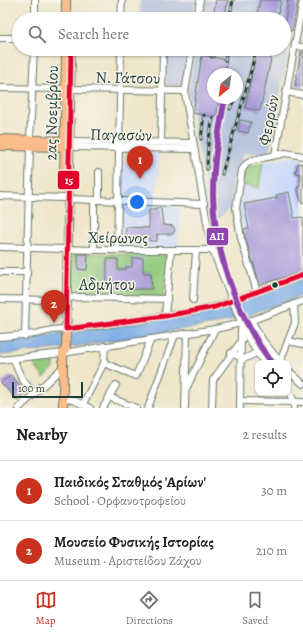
<!DOCTYPE html>
<meta charset="utf-8">
<style>
:root{--surface:#fff;--page:#f2f2f2;--text:#222;--muted:#767676;--line:#e0e0e0;--accent:#c8321e}
body{margin:0;font-family:Alegreya,serif;background:var(--page);color:var(--text)}
.controls{position:absolute;right:12px;bottom:12px;display:grid;overflow:hidden;border-radius:8px;box-shadow:0 1px 3px #0004}
.controls button{width:36px;height:36px;display:grid;place-items:center;padding:0;border:0;border-bottom:1px solid var(--line);background:var(--surface);color:var(--text);font:20px sans-serif}
.compass{position:absolute;left:207px;top:68px;width:36px;height:36px;border-radius:50%;background:var(--surface);box-shadow:0 1px 3px #0004;rotate:210deg}
.scale{position:absolute;left:12px;bottom:10px;width:71px;box-sizing:border-box;padding-left:4px;border:2px solid #1f3d34;border-top:0;font-size:11px;line-height:14px;white-space:nowrap;color:#1f3d34;-webkit-text-stroke:3px #f7f3e8;paint-order:stroke}
.you{position:absolute;left:137px;top:202px;width:14px;height:14px;margin:-10px;border:3px solid #fff;border-radius:50%;background:#1a73e8;box-shadow:0 0 0 6px #1a73e833}
.badge{display:grid;place-items:center;width:26px;height:26px;border-radius:50%;background:var(--accent);color:#fff;font-size:13px;font-weight:700}
.pin{position:absolute;translate:-50% -33px;filter:drop-shadow(0 1px 2px #0008)}
.pin::after{content:'';position:absolute;top:21px;width:14px;height:12px;background:inherit;clip-path:polygon(0 0,100% 0,50% 100%)}
.list{margin:0;padding:0;list-style:none}
h2{display:flex;justify-content:space-between;align-items:center;height:52px;margin:0;padding:0 16px;font-size:17px}
h2 small{font-size:13px;font-weight:400;color:var(--muted)}
.list li{display:grid;grid-template-columns:26px 1fr auto;gap:12px;align-items:center;box-sizing:border-box;height:60px;padding:0 16px;border-top:1px solid var(--line)}
.list b{display:block;font-size:15px;white-space:nowrap}
.list p{margin:0;font-size:13px;white-space:nowrap;color:var(--muted)}
.list em{font-size:13px;font-style:normal;color:var(--muted)}
.icon{flex:none;width:22px;height:22px;fill:none;stroke:currentColor;stroke-width:2;stroke-linecap:round;stroke-linejoin:round}
.map{position:relative;flex:none;width:303px;height:408px;overflow:hidden}
.search{position:absolute;background:var(--surface);box-shadow:0 1px 3px #0004;left:12px;right:12px;top:12px;height:44px;display:flex;align-items:center;gap:10px;box-sizing:border-box;padding:0 14px;border-radius:22px;color:var(--muted);font-size:15px}
.sheet{height:172px;background:var(--surface)}
nav{display:flex;justify-content:space-around;align-items:center;box-sizing:border-box;height:56px;border-top:1px solid var(--line);background:var(--surface);font-size:11px;color:var(--muted)}
nav a{display:grid;justify-items:center;gap:2px}
nav .on{color:var(--accent)}
.map>svg:first-child{display:block}
</style>
<div class="map">
<svg width="303" height="408" viewBox="0 0 303 408">
<rect width="100%" height="100%" fill="#f7f3e8"/>
<filter id="ink" filterUnits="userSpaceOnUse"><feTurbulence type="fractalNoise" baseFrequency=".025" numOctaves="2"/><feDisplacementMap in="SourceGraphic" scale="8" xChannelSelector="R" yChannelSelector="G"/><feConvolveMatrix kernelMatrix="1 2 1 2 8 2 1 2 1" color-interpolation-filters="sRGB"/></filter>
<filter id="wash" filterUnits="userSpaceOnUse"><feTurbulence type="fractalNoise" baseFrequency=".012" numOctaves="4" result="noise"/><feDisplacementMap in="SourceGraphic" scale="16" xChannelSelector="R" yChannelSelector="G"/><feGaussianBlur stdDeviation="0.9" result="paint"/><feColorMatrix in="noise" values="0 0 0 0 0 0 0 0 0 0 0 0 0 0 0 0 0 1.4 0 .05"/><feComposite in="paint" operator="in"/></filter>
<g filter="url(#wash)">
<rect width="100%" height="100%" fill="#efe6ca"/>
<g fill="#cddbfa">
<polygon points="129,152 159,153 157,197 121,195 122,163 129,163"/>
<polygon points="292,157 303,159 303,272 257,285 240,217 239,208 243,185 259,188 263,162"/>
<polygon points="121,203 180,205 178,248 121,247"/>
</g>
<g fill="#b9c5de" fill-rule="evenodd">
<polygon points="140,0 196,0 193,19 139,19"/>
<path d="M204,0h94l-29,154 -25,-1 -11,29 -2,27 -20,14 -23,-133 7,-41h89v-30h-84zM213,74h24v24h-24z"/>
<polygon points="166,49 188,49 181,86 166,85"/>
</g>
<g fill="#93ca7d" stroke="#598458" fill-rule="evenodd">
<polygon points="263,162 259,188 243,185 244,173 248,167"/>
<path d="M72,253l97,2 -5,42 -93,-3zM107,259h11v11l8,-1v-2c11,2 12,6 25,6l1,16 -17,1 -1,-6 -6,5 -21,-2z"/>
<polygon points="54,355 54,368 44,378 29,358"/>
</g>
<polygon fill="#7aabe5" stroke="#4c748c" points="303,279 303,295 249,315 215,324 66,348 0,355 0,342 70,333 217,310"/>
<g id="blocks">
<g fill="#a99cda">
<polygon points="216,0 228,0 224,19 213,17"/>
<polygon points="260,0 281,0 277,19 256,19"/>
<polygon points="288,0 298,0 292,31 284,30"/>
<polygon points="257,49 273,49 260,111 245,108"/>
<polygon points="301,52 303,52 303,86 295,85"/>
<polygon points="202,55 227,60 225,74 213,74 213,98 220,98 216,117 193,113"/>
<polygon points="240,120 251,122 248,133 238,131"/>
<polygon points="298,163 303,164 303,204 302,204 297,187 300,187 300,174 295,173"/>
<polygon points="289,192 294,218 303,217 303,271 260,285 245,237 244,229 249,228 244,204 277,198 276,195"/>
<polygon points="156,208 161,208 163,225 173,226 175,230 173,234 157,234 157,241 149,241 149,238 126,238 126,227 149,228 149,210 156,210"/>
<polygon points="78,254 88,254 87,270 78,269"/>
<polygon points="132,258 143,258 143,273 151,273 152,289 119,289 118,287 107,287 107,259 118,259 118,270 126,269 126,267 132,267"/>
<polygon points="11,375 26,392 17,400 1,383"/>
</g>
</g>
</g>
<g filter="url(#ink)">
<use href="#blocks" fill-opacity="0" stroke="#687868" stroke-width="1"/>
<g fill="none" stroke-linecap="round" stroke-linejoin="round">
<g stroke="#687868" stroke-width="8">
<g id="minor">
<polyline points="35,19 35,0"/>
<polyline points="121,19 122,0"/>
<polyline points="197,19 200,0"/>
<polyline points="0,38 19,38"/>
<polyline points="295,46 303,47"/>
<polyline points="192,49 185,93 211,246 246,335 264,363"/>
<polyline points="0,88 65,89"/>
<polyline points="71,89 185,91"/>
<polyline points="286,92 303,95"/>
<polyline points="30,140 34,49"/>
<polyline points="71,141 193,143"/>
<polyline points="161,142 163,49"/>
<polyline points="71,147 194,149"/>
<polyline points="275,155 303,0"/>
<polyline points="0,196 64,198"/>
<polyline points="70,199 204,204"/>
<polyline points="99,200 99,172"/>
<polyline points="0,247 94,250 212,250"/>
<polyline points="94,250 94,200"/>
<polyline points="117,250 121,49"/>
<polyline points="0,272 27,272"/>
<polyline points="257,292 241,238 236,208 242,170 246,164 253,160 286,153 303,156"/>
<polyline points="0,299 55,300 76,297 167,299"/>
<polyline points="193,300 196,250"/>
<polyline points="165,316 171,250"/>
<polyline points="251,320 263,341 281,363"/>
<polyline points="25,336 30,146"/>
<polyline points="0,337 35,334 52,330 97,326 195,311 217,306 303,275"/>
<polyline points="288,341 303,344"/>
<polyline points="231,353 244,359 256,353"/>
<path d="M14,359c4,14 9,24 21,34"/>
<polyline points="0,360 63,353 215,329 250,321 303,301"/>
<polyline points="280,362 295,323 294,304"/>
<polyline points="104,363 136,376 151,339"/>
<polyline points="288,370 303,384"/>
<polyline points="187,387 215,329"/>
<polyline points="288,389 294,401 294,408"/>
<polyline points="109,397 136,408"/>
<polyline points="63,398 73,400 90,408"/>
<polyline points="240,401 303,402"/>
<polyline points="83,404 104,363 105,346"/>
<polyline points="19,408 63,367"/>
<polyline points="103,408 116,385"/>
<polyline points="148,408 175,335"/>
<polyline points="185,408 187,333"/>
<polyline points="212,408 213,380 242,340"/>
<polyline points="240,408 241,329"/>
</g>
</g>
<g stroke="#687868" stroke-width="10">
<g id="major">
<polyline points="66,19 66,0"/>
<polyline points="0,139 70,141"/>
<polyline points="0,146 70,147"/>
<polyline points="64,185 66,49"/>
<polyline points="63,408 63,353 66,348 71,49"/>
</g>
</g>
<use href="#minor" stroke="#fff" stroke-width="6"/>
<use href="#major" stroke="#f9bc8a" stroke-width="8"/>
<g stroke="#1f3d34" stroke-width="3">
<g id="rail">
<polyline points="229,19 233,0"/>
<polyline points="212,57 218,49"/>
<polyline points="225,60 227,49"/>
<polyline points="230,109 235,98"/>
<polyline points="201,139 204,115"/>
<polyline points="207,169 208,144 213,117"/>
<path d="M222,174c11,-42 25,-83 34,-125"/>
</g>
</g>
<use href="#rail" stroke="#f7f3e8" stroke-width="1.5" stroke-dasharray="4.5" stroke-linecap="butt"/>
<g stroke="#f7f3e8" stroke-width="8">
<polyline id="bus-1" points="71,49 66,329 165,316 215,307 303,275"/>
</g>
<use href="#bus-1" stroke="#e4002b" stroke-width="5"/>
<g stroke="#f7f3e8" stroke-width="9">
<path id="rail-1" d="M225,98c-6,32 -12,64 -12,97 1,56 25,124 59,168"/>
</g>
<use href="#rail-1" stroke="#8e44ad" stroke-width="6"/>
</g>
</g>
<circle fill="#1f3d34" stroke="#f7f3e8" stroke-width="1.5" cx="275" cy="285" r="3.5"/>
<g text-anchor="middle" stroke-width="3" stroke-linejoin="round" paint-order="stroke">
<g font-size="16" fill="#1f3d34" stroke="#f7f3e8">
<text transform="translate(128 77) rotate(1)" y="6">Ν. Γάτσου</text>
<text transform="translate(51 113) rotate(-89)" y="6">2ας Νοεμβρίου</text>
<text transform="translate(268 120) rotate(-79)" y="6">Φερρών</text>
<text transform="translate(121 134) rotate(1)" y="6">Παγασών</text>
<text transform="translate(118 237) rotate(1)" y="6">Χείρωνος</text>
<text x="107" y="290">Αδμήτου</text>
</g>
</g>
<g stroke="#f7f3e8" stroke-width="1.5">
<rect x="57" y="170" width="23" height="20" rx="4" fill="#e4002b"/>
<rect x="206" y="227" width="23" height="19" rx="4" fill="#8e44ad"/>
</g>
<g font-size="11" text-anchor="middle" font-weight="bold" fill="#fff">
<text x="69" y="184">15</text>
<text x="217" y="240">ΑΠ</text>
</g>
</svg>
<div class="controls">
<button><svg class="icon" aria-label="locate" viewBox="0 0 24 24"><circle cx="12" cy="12" r="6"/><path d="M12 2v4M12 18v4M2 12h4M18 12h4"/></svg></button>
</div>
<svg class="compass" viewBox="-18 -18 36 36"><path d="M0-13l5 13h-10z" fill="#e53935"/><path d="M0 13l5-13h-10z" fill="#767676"/></svg>
<div class="scale">100 m</div>
<div class="you"></div>
<div class="pin badge" style="left:140px;top:179px">1</div>
<div class="pin badge" style="left:54px;top:323px">2</div>
<div class="search"><svg class="icon" aria-label="search" viewBox="0 0 24 24"><circle cx="10" cy="10" r="6"/><path d="M15 15l6 6"/></svg>Search here</div>
</div>
<section class="sheet">
<h2>Nearby<small>2 results</small></h2>
<ul class="list">
<li><span class="badge">1</span><div><b>Παιδικός Σταθμός 'Αρίων'</b><p>School · Ορφανοτροφείου</p></div><em>30 m</em></li>
<li><span class="badge">2</span><div><b>Μουσείο Φυσικής Ιστορίας</b><p>Museum · Αριστείδου Ζάχου</p></div><em>210 m</em></li>
</ul>
</section>
<nav>
<a class="on"><svg class="icon" aria-label="map" viewBox="0 0 24 24"><path d="M3 6l6-2 6 2 6-2v14l-6 2-6-2-6 2zM9 4v14M15 6v14"/></svg>Map</a>
<a><svg class="icon" aria-label="directions" viewBox="0 0 24 24"><path d="M12 3l9 9-9 9-9-9zM9 14v-3h6M13 9l2 2-2 2"/></svg>Directions</a>
<a><svg class="icon" aria-label="saved" viewBox="0 0 24 24"><path d="M7 4h10v16l-5-4-5 4z"/></svg>Saved</a>
</nav>
